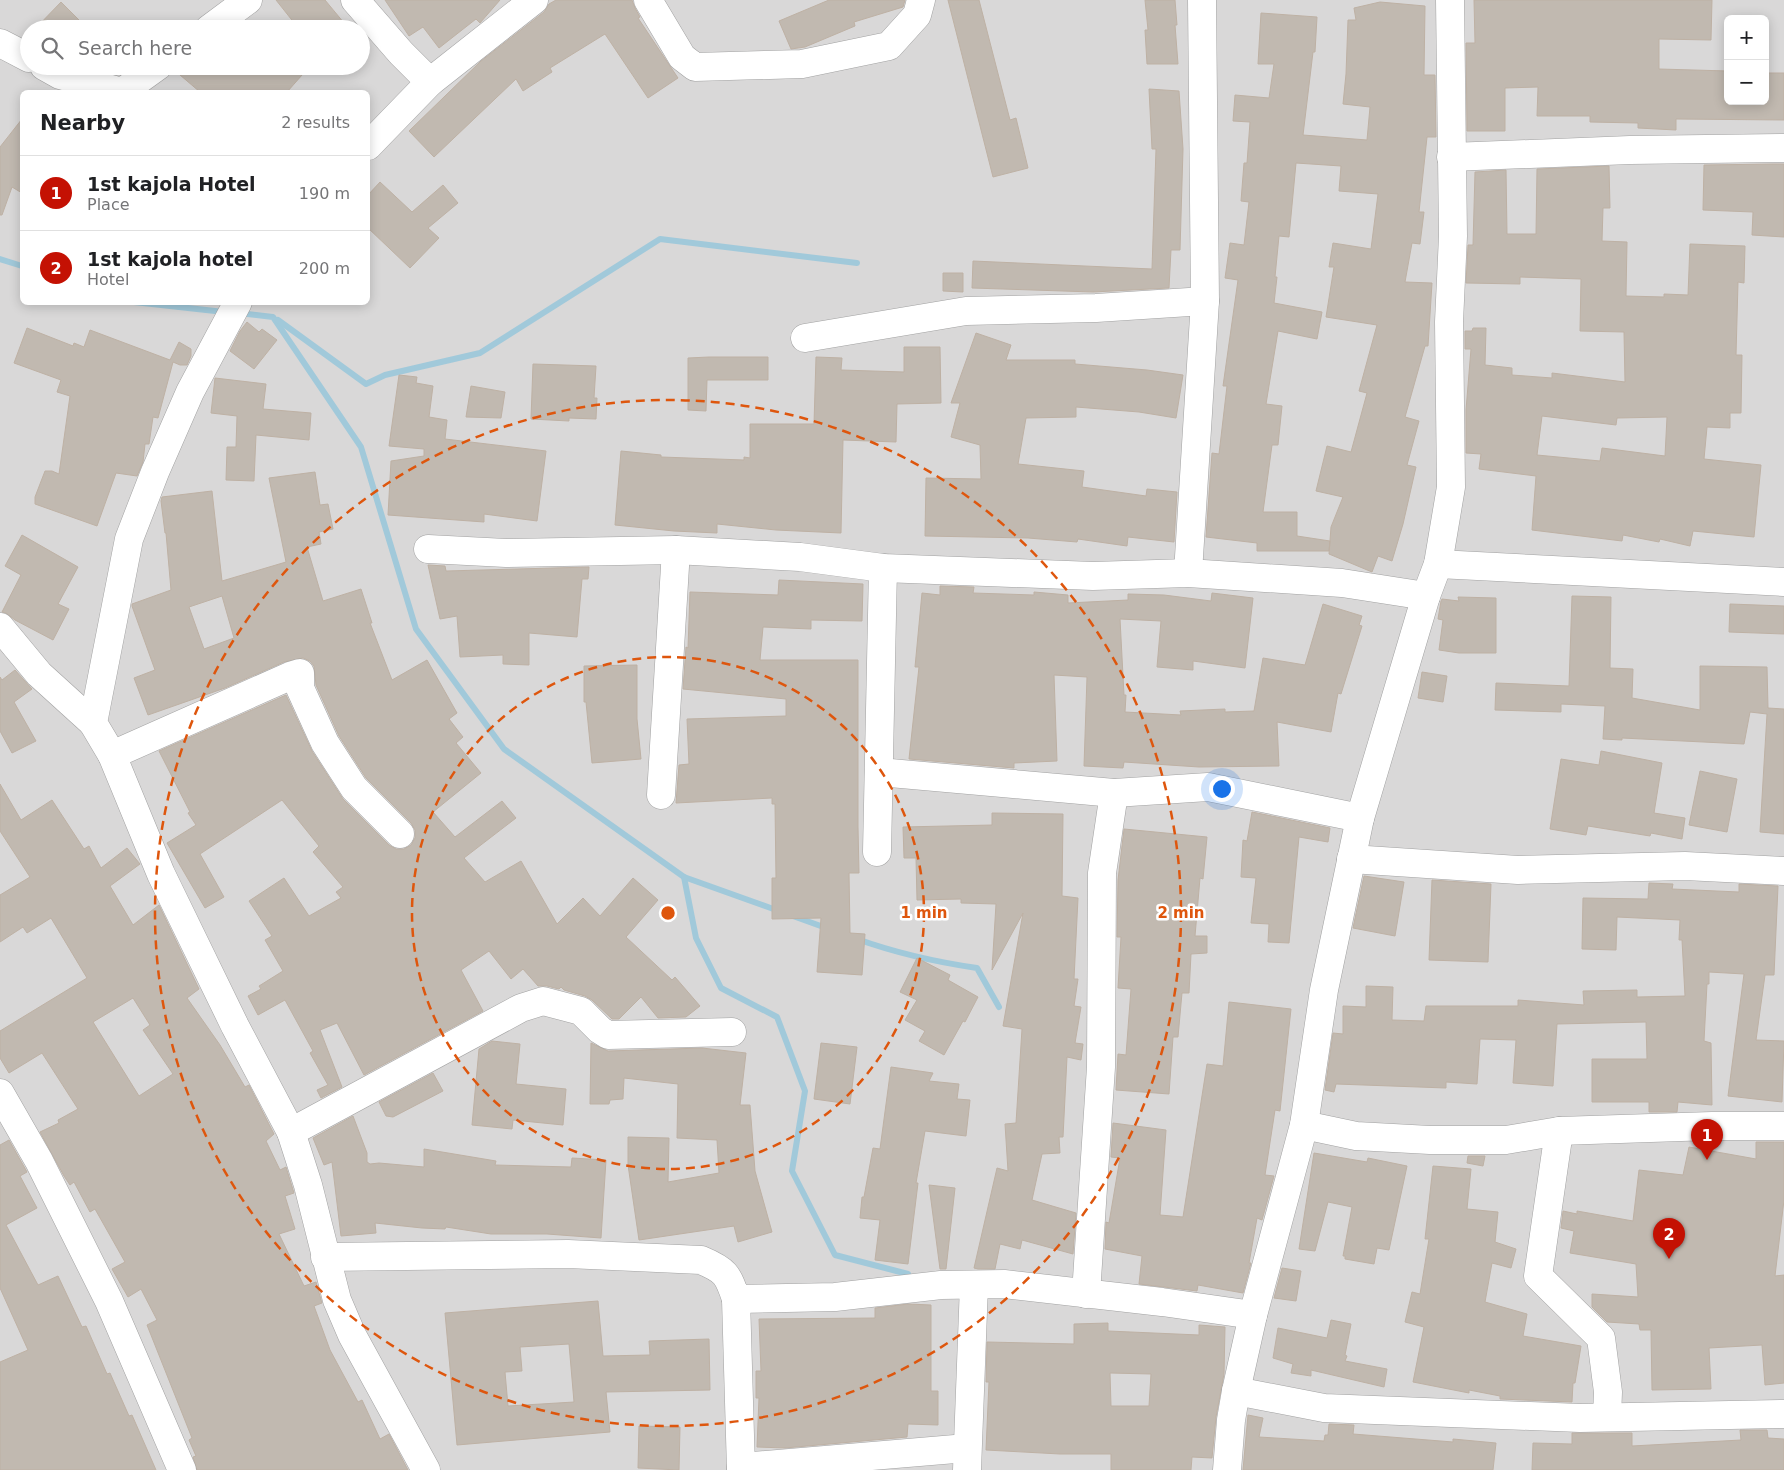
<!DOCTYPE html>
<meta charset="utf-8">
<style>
:root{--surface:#fff;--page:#f6f6f6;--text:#202124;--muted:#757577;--line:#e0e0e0;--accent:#c41103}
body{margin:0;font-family:"DejaVu Sans",sans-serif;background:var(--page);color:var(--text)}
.controls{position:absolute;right:15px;top:15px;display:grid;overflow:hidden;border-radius:8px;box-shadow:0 2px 12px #0003}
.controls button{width:45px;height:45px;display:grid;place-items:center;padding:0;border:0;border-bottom:1px solid var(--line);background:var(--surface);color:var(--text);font:25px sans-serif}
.you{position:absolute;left:1221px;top:788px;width:18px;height:18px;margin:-12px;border:4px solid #fff;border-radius:50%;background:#1a73e8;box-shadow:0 0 0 8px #1a73e833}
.badge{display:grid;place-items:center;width:32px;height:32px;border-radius:50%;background:var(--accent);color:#fff;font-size:16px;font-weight:700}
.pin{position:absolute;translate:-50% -41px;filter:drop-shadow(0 1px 2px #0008)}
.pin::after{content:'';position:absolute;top:26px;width:18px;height:15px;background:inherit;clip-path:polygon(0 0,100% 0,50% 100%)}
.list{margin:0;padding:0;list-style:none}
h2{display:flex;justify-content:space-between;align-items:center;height:65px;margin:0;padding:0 20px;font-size:21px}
h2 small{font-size:16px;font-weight:400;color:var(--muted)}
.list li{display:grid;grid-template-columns:32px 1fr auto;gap:15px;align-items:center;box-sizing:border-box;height:75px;padding:0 20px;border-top:1px solid var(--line)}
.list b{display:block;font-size:19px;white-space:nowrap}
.list p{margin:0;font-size:16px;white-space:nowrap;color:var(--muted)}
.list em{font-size:16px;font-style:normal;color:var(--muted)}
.icon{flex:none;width:28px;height:28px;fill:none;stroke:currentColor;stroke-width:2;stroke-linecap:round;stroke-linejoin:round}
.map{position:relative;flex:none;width:1784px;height:1470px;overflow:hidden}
.search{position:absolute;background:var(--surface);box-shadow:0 2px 12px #0003;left:20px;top:20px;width:350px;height:55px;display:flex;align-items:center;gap:12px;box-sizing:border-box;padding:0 18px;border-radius:28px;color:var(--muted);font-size:19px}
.panel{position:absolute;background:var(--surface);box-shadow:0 2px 12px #0003;left:20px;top:90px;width:350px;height:215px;border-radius:8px}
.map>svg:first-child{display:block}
</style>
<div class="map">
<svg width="1784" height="1470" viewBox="0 0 1784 1470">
<rect width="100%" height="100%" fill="#edeae1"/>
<path fill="#d9d8d8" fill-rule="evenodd" d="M0,0h1784v1470h-1784zM1728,19h37v82h-37zM29,29h332v37h-332zM22,92h346v210h-346z"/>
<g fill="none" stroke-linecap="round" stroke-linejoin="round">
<g stroke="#a1c9da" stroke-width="6">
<polyline points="0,259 22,266"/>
<polyline points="134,302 224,312"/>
<polyline points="239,313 273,317 361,447 416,629 504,749 684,877 779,911"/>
<polyline points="278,320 366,384 385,375 480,353 660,239 857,263"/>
<polyline points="684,877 696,938 721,988 777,1017 805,1091 792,1171 835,1255 908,1274"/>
<polyline points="793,916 829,929"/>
<path d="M857,939c39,14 79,23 120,29l22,39"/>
</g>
</g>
<g fill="#c1b9b0" stroke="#beb1a4" fill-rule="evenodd">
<polygon points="276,0 325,0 349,29 299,29"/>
<polygon points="385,0 500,0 480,23 476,19 439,48 423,27 409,36"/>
<polygon points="556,0 632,0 635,8 640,17 638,18 678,78 648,98 605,34 550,68 552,72 523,91 516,79 434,157 409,131 481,61 544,12 549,4"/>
<polygon points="829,0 905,0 903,7 854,22 855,26 805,47 791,49 779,21"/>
<polygon points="948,0 979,0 1010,120 1016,118 1028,168 993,177"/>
<polygon points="1145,0 1175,0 1177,25 1175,25 1178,64 1147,64 1145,30 1148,30"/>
<polygon points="1474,0 1712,0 1711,40 1659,39 1659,69 1728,71 1728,101 1765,101 1765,73 1784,73 1784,120 1676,119 1676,130 1638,128 1638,123 1590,122 1590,116 1537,116 1538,87 1505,88 1505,131 1467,131 1466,43 1475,43"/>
<polygon points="61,2 88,29 35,29"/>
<polygon points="1380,2 1425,6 1424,75 1435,75 1436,137 1427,137 1419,212 1424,212 1420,244 1412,243 1405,282 1432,283 1428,346 1425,346 1405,417 1419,421 1407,465 1416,467 1403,524 1392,561 1378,556 1372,572 1329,554 1331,527 1343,497 1316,491 1327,446 1351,452 1367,393 1359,391 1377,325 1326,317 1334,267 1329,267 1333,243 1371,249 1378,194 1339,191 1341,166 1296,163 1289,237 1279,236 1275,277 1277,277 1274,303 1322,312 1317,339 1278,331 1266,404 1282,406 1278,445 1272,445 1263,512 1297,512 1297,536 1330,541 1329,551 1257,551 1257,543 1206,537 1212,453 1219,454 1227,386 1223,386 1238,280 1225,278 1230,243 1244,245 1249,202 1241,201 1244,163 1247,163 1250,122 1233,121 1235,95 1269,98 1274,64 1258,64 1261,13 1317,17 1315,52 1313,52 1303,135 1367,140 1370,107 1343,104 1346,74 1348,20 1356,20 1354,8"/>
<polygon points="173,66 310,66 287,92 200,92 173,69"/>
<polygon points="1149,89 1179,91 1183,149 1180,250 1171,250 1169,288 1093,292 972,288 973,261 1152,269 1156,149 1152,149"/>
<polygon points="22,119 22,193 12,187 2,215 0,215 0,147"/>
<polygon points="1773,164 1784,164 1784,237 1752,235 1753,212 1703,210 1704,165"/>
<path d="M1609,166l1,42h-7l-1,33 25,1 -1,54 38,1v-3l24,1 2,-51 55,2 -1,37 -6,-1 -2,73h6l-1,58h-11v15l-23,-1 -3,32 57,6 -7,72 -61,-6 -3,15 -30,-7 -1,3 -36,-7 -1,6 -90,-11 4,-54 -57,-7 2,-15 -15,-1v-43l5,-61h-6v-18h7l1,-3h13l-1,37 27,3v7l40,3v-5l73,9 -1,-50 -44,-1 1,-52 -61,-2v7l-54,-1 2,-38h5l2,-73 31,-2 1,64h29l1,-65zM1542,416l74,9 1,-7 50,-1 -2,39 -63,-8 -2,13 -63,-6z"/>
<polygon points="380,182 412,212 443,185 458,203 428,228 439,238 410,268 368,228 368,195"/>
<polygon points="943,273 963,273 963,292 943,291"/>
<polygon points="247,322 259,332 262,329 277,340 254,369 230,351 240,331"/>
<polygon points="27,328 73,346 74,343 84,347 90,330 170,360 179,342 191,349 191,356 187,365 180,365 173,362 158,418 153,417 149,444 145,444 143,462 137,476 116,473 97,526 35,504 35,497 45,471 52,471 59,474 70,396 57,392 61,380 14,363"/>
<polygon points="976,333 1011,345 1006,360 1075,360 1075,364 1147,370 1183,375 1176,418 1139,412 1076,407 1076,417 1026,418 1018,464 1084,471 1082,487 1146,496 1147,489 1177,492 1174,542 1128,537 1127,546 1078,539 1077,542 1028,538 925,536 926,478 981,479 980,445 951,437 960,403 951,403"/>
<polygon points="904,347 940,347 941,403 897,404 896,442 843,440 841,533 776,530 717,524 717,533 674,531 615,525 621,451 661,455 661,457 744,460 744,457 750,458 750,424 814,424 816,357 842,358 841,370 904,372"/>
<polygon points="709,357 768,357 768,380 707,380 706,411 688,410 688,358"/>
<polygon points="533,364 596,366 594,398 597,398 596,419 569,418 569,421 531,419"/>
<polygon points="399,375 417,377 416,383 433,386 429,417 447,420 445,439 546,451 537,521 484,514 484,522 388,515 391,461 424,456 424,449 389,446"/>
<polygon points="215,378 266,384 263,409 311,413 309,440 256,435 254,481 226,480 227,447 236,447 237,416 211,413"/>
<polygon points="471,386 505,392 501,418 466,417"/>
<path d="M315,472l5,33 8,-1 5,25 -14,3 2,12 -14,3 16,54 38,-12 11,34h-2l22,57 35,-20 30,53 -8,6 14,18 -7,6 25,30 -48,39 22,25 47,-36 14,17 -52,40 21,24 36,-21 36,63 26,-26 17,18 33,-38 25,22 -32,37 46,43 3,-3 25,29 -14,11 -28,1 -17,-21 -22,22h-7l-20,-19 -7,-4 -21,-6 -3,-3 -2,2 -12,-3h-9l-15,-17 -12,10 -22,-28 -28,19 22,41 -119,64 -27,-52 -17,7 22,57 -21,11 -4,-8 11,-5 -18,-32 3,-2 -28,-51 -27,15 -10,-19 13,-7 -2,-3 24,-15 -18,-31 7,-4 -23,-35 35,-23 25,38 32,-18 -5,-6 7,-5 -30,-35 6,-6 -37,-46 -82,54 24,43 -19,11 -38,-65 29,-18 -8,-12 2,-1 -31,-61 127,-56 26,56 31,48 46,46 7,4h8l7,-4 4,-7v-8l-4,-7 -45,-45 -27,-42 -23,-51 -2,-19 -4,-5 -7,-3 -19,4 -59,26 -77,27 -14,-37 21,-8 -23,-64v-2l39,-14 -5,-57h-1l-4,-32 1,-4 50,-6 10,90 64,-19 -17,-84zM222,596l12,42 -30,11 -15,-42z"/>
<polygon points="22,535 78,567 58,604 69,609 53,640 15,620 6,613 2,612 21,575 5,566"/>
<polygon points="428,565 445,566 446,571 589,567 588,579 582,579 577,637 529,633 529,665 503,664 503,655 460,657 457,616 440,619"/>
<polygon points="779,580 863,584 862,621 811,620 811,629 763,627 760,660 858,660 858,827 859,873 849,873 850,933 865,934 862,975 817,972 821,918 772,919 772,878 776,878 775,804 772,804 772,798 676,803 679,765 689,764 687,719 786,716 786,699 683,689 686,647 688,648 690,592 778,595"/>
<polygon points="940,586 974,587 973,593 1034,595 1034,592 1068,595 1068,603 1128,600 1128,594 1164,595 1211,601 1212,593 1253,598 1245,668 1193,661 1193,670 1157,667 1161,621 1120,619 1124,695 1126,695 1125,712 1181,715 1180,711 1225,709 1225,712 1254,711 1263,658 1305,665 1323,604 1362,616 1359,625 1362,626 1341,694 1338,693 1331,732 1277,722 1279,766 1199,767 1124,762 1123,768 1084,766 1087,677 1054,675 1057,761 1014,763 1014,768 909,759 919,667 915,667 922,593 940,595"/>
<polygon points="1572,596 1611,597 1610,668 1633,669 1632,698 1700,710 1700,666 1767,667 1768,708 1784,709 1784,834 1760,832 1767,714 1750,712 1744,744 1622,738 1622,740 1603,739 1605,706 1561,704 1561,712 1495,710 1496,683 1569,686"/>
<polygon points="1458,597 1496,598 1496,653 1459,653 1439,650 1443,620 1438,619 1441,601 1442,599 1459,601"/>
<polygon points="1730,604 1784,606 1784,634 1729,632"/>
<polygon points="637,665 637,719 641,759 592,763 586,702 584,702 584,666"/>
<polygon points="15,670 32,689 14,702 36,741 12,753 0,731 0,677 2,680"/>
<polygon points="1422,672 1447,676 1443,702 1418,698"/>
<polygon points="1601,751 1662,763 1654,813 1685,818 1682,839 1651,833 1650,836 1588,826 1586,835 1550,829 1561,759 1599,765"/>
<polygon points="1700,771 1737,779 1727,832 1689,825"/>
<path d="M0,784l21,36 31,-20 32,49 5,-3 12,22 26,-20 13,16 -30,22 23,39 26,-20 40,84 -12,9 33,47 25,42 4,-2 25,49 -8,7 14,29 6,-3 8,26 -9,3 10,33 -16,5 25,52 12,-4 6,21 -8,3 16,44 28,52 4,-2 18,39 9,-5 19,36h-211l-4,-13 3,-1 -7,-16 3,-2 -45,-113 10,-5 -16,-31 -13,8 -16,-28 13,-7 -30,-53 -5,3 -16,-30 -4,3 -6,-9 -24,-44 19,-9 -1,-3 20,-11 -36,-56 -33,20 -9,-15v-27l87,-53 -36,-60 -24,15 -4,-6 -23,15v-47l30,-18 -30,-46zM133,998l17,27 -7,5 30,44 -34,22 -46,-74z"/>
<polygon points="1252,812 1330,828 1328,842 1299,837 1289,943 1268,942 1269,924 1251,923 1256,878 1241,877 1243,840 1247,841"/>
<polygon points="992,813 1063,814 1062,896 1078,898 1074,979 1078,979 1074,1006 1081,1007 1075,1043 1083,1044 1081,1060 1067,1057 1063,1137 1059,1137 1060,1153 1042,1154 1032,1200 1076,1213 1073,1254 1022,1240 1020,1249 1000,1244 995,1269 978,1269 974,1268 997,1168 1008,1171 1005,1124 1016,1123 1022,1029 1003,1026 1023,913 992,970 996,904 961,903 961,899 917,900 916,858 904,858 903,827 992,825"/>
<polygon points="1124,829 1207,837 1203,879 1200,878 1195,936 1207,936 1207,953 1191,954 1189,993 1182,993 1178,1037 1173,1037 1169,1094 1116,1090 1118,1054 1126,1055 1131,989 1118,988 1121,937 1117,937 1118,880"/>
<polygon points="1364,876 1404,882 1395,936 1353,928"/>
<polygon points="1432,880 1491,884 1488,962 1429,960"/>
<polygon points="1649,883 1673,884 1672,889 1739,892 1739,884 1778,886 1774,975 1765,975 1756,1040 1784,1041 1782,1102 1728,1096 1744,974 1709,972 1709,984 1707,984 1704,1041 1711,1043 1712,1105 1678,1102 1677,1112 1649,1112 1649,1102 1592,1102 1592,1059 1647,1059 1646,1022 1557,1024 1553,1086 1513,1083 1516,1040 1480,1039 1477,1084 1446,1082 1446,1088 1336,1084 1334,1092 1325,1090 1333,1033 1343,1034 1343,1006 1366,1007 1366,986 1393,987 1392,1020 1424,1021 1426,1006 1518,1006 1518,1000 1584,1005 1583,991 1637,990 1637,997 1685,996 1682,940 1679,940 1680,920 1617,917 1616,950 1582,949 1583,898 1648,899"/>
<polygon points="917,958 950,975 948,980 978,997 965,1022 963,1021 944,1055 919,1041 925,1031 905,1020 917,1000 900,992"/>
<polygon points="1229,1002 1291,1009 1280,1111 1275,1110 1265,1175 1274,1176 1262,1220 1257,1218 1249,1263 1251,1263 1243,1293 1198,1285 1197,1291 1139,1284 1142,1256 1105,1249 1106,1222 1109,1223 1120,1158 1111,1157 1113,1123 1166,1130 1160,1215 1183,1217 1207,1064 1223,1066"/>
<polygon points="492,1041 520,1044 516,1084 566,1089 563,1125 513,1120 512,1129 472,1125 479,1049"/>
<polygon points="591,1043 608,1051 702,1048 746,1053 740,1105 750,1105 755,1171 772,1232 738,1242 734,1226 639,1240 628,1165 628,1137 669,1138 668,1182 719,1173 717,1140 677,1138 678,1084 624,1078 623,1099 610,1100 609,1104 590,1104"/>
<polygon points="821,1043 857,1047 850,1104 814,1099"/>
<polygon points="891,1067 933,1073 929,1081 959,1084 957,1099 970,1100 966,1136 925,1131 916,1183 918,1183 908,1264 875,1260 880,1220 860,1218 862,1197 864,1197 873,1148 880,1149"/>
<polygon points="433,1073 443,1091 393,1117 386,1116 379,1102"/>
<polygon points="353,1116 367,1153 367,1162 370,1164 379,1163 424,1167 424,1149 496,1161 495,1165 571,1167 572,1158 606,1160 601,1238 547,1234 491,1234 446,1227 445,1229 422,1228 375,1223 376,1233 341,1236 332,1162 324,1165 313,1138"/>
<polygon points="9,1140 27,1172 20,1176 37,1208 6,1225 38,1285 58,1276 82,1327 86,1326 107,1374 110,1373 129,1416 132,1415 156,1470 0,1470 0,1362 28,1350 0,1288 0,1145"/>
<polygon points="1756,1142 1784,1142 1784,1200 1775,1276 1784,1275 1784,1383 1765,1385 1762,1345 1709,1348 1711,1389 1652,1390 1651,1330 1640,1330 1639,1324 1607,1322 1592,1307 1592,1294 1638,1297 1636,1264 1570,1253 1574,1231 1561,1228 1563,1211 1577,1214 1577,1211 1633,1221 1639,1170 1683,1175 1689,1147 1756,1159"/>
<polygon points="1314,1153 1367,1162 1368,1158 1407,1166 1389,1250 1377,1248 1374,1264 1345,1259 1345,1256 1343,1256 1352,1207 1328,1202 1315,1251 1299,1249"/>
<polygon points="1468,1156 1485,1156 1483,1166 1467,1163"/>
<polygon points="1433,1166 1471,1169 1467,1209 1498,1212 1495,1242 1516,1249 1511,1268 1492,1263 1485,1302 1527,1314 1523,1336 1581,1346 1575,1383 1573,1383 1572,1402 1500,1399 1500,1396 1469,1390 1469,1393 1413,1382 1424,1327 1405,1322 1412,1292 1420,1294 1429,1239 1425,1239"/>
<polygon points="929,1185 955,1188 946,1269 940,1269"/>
<polygon points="1282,1268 1301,1271 1296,1301 1274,1298"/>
<path d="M598,1301l5,55 47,-1 -1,-14 60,-2 1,51 -104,2 4,40 -153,13 -12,-132zM569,1344l5,58 -66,4 -3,-34 17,-1 -2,-24z"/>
<polygon points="908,1304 931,1305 931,1391 938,1391 938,1425 908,1424 907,1437 785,1448 757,1447 759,1398 756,1398 756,1371 761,1371 759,1319 875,1318 875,1308"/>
<polygon points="1331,1320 1351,1324 1345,1355 1347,1356 1345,1361 1387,1369 1384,1387 1311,1370 1311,1376 1291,1373 1293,1364 1273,1358 1278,1328 1327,1338"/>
<path d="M1108,1323v8l91,4v-10l26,2 -1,47 -8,43 -4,41 -20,-1 -1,13h-80v-16h-51l-74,-4 3,-68h-3l1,-40 87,2v-20zM1110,1373l41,1 -2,32h-38z"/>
<polygon points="1248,1415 1263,1418 1259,1437 1324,1441 1325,1435 1328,1435 1329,1424 1354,1425 1353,1434 1453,1442 1453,1439 1496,1443 1493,1470 1243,1470"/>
<polygon points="639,1426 680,1427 679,1470 638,1468"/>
<polygon points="1740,1430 1767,1430 1768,1438 1784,1439 1784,1470 1532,1470 1533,1443 1572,1444 1572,1433 1632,1433 1632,1446 1741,1440"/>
</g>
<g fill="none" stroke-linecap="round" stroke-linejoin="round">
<g stroke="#a2a2a2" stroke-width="29">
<g id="minor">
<polyline points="355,0 401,53 430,82"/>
<polyline points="648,0 682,57 695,67 802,64 889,46 917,15 921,0"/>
<polyline points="209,29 248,0"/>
<polyline points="0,43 29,58"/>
<polyline points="44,66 60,75 122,92"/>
<polyline points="122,92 158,66"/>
<polyline points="368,146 430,82 534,0"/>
<polyline points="1451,157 1630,150 1784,148"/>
<polyline points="238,302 190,392 155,472 129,539 93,723 112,755 161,874 235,1026 291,1132 308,1185 337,1300 352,1335 426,1470"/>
<polyline points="805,338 966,311 1096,308 1205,301"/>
<polyline points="428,549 506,553 676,550 800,557 883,568 1093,576 1188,573 1342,583 1426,596"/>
<polyline points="1438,564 1784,582"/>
<polyline points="1188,573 1205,301 1202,0"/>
<polyline points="0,627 39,674 93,723"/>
<polyline points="112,755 290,676 300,673 300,688 325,743 354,788 400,834"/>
<polyline points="879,772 1114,793 1208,787 1360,818"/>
<polyline points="661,795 676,550"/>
<polyline points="877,852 883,568"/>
<polyline points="1351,859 1518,870 1685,866 1784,871"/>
<polyline points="0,1093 39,1161 109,1301 182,1470"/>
<polyline points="1304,1125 1356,1136 1430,1140 1506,1140 1559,1131 1712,1126 1784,1126"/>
<polyline points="1559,1131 1538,1276 1601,1338 1608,1392 1607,1417"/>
<polyline points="291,1132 521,1008 543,1001 581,1011 600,1030 608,1035 732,1032"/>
<path d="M325,1257l243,-3 133,6c24,10 27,14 35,39l99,-2 106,-12 63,-1 158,18 91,13"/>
<polyline points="1086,1294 1101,1067 1102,873 1114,793"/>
<polyline points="736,1299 741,1470"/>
<polyline points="1236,1391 1324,1408 1580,1418 1784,1414"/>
<polyline points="741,1467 967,1448"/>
<polyline points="967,1470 974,1285"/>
<polyline points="1227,1470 1231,1420 1236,1391 1253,1315 1304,1125 1324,990 1360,818 1426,596 1438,564 1451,487 1449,322 1453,236 1450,0"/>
</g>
</g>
<use href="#minor" stroke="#fff" stroke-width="28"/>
</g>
<g fill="none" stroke="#de560d" stroke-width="2.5" stroke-dasharray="9 6">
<circle cx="668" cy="913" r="256"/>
<circle cx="668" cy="913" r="513"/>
</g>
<circle cx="668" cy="913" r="8" fill="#de560d" stroke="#fff" stroke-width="2.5"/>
<g font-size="15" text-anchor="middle" font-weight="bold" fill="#de560d" stroke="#fff" stroke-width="5" stroke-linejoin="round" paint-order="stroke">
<text x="924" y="918">1 min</text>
<text x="1181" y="918">2 min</text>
</g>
</svg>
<div class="controls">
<button>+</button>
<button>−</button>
</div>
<div class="you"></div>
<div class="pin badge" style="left:1707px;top:1160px">1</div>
<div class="pin badge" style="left:1669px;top:1259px">2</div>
<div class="search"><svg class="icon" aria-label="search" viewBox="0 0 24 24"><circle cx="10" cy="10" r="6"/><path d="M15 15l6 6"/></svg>Search here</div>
<section class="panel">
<h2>Nearby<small>2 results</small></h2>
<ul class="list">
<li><span class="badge">1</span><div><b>1st kajola Hotel</b><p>Place</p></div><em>190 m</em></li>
<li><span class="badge">2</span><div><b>1st kajola hotel</b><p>Hotel</p></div><em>200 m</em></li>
</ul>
</section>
</div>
